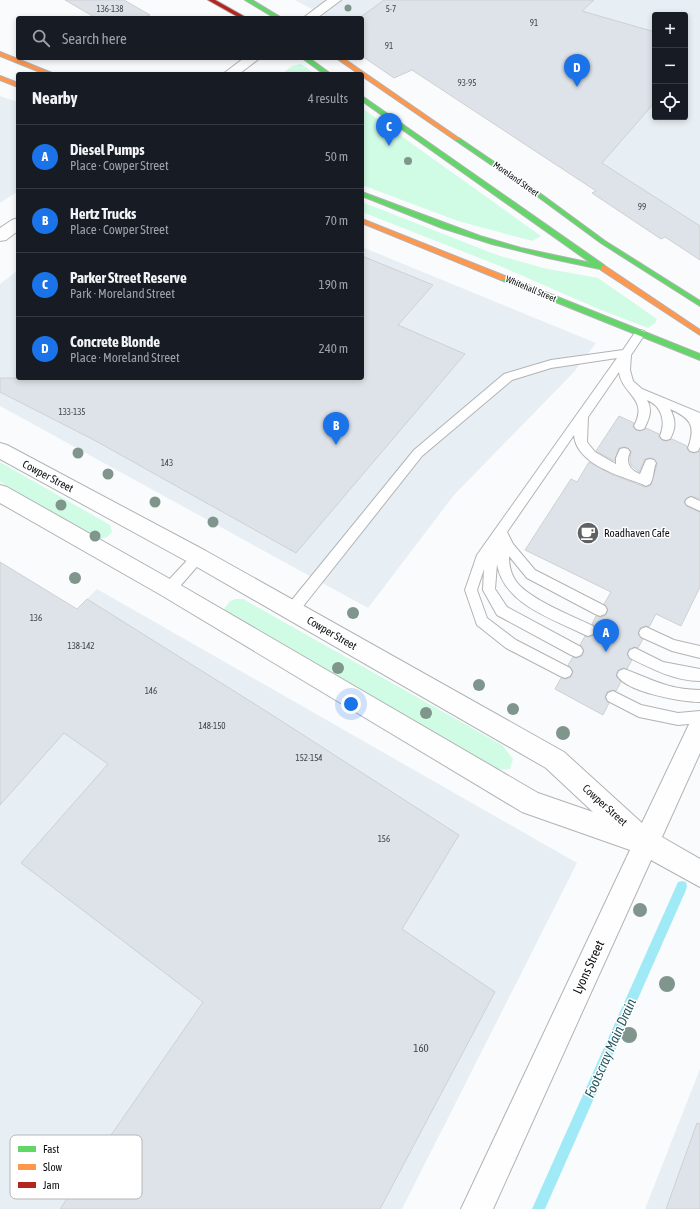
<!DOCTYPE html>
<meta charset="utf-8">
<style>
:root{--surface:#171b24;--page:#242831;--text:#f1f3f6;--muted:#9ea1a6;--line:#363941;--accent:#1a73e8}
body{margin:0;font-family:"Asap Condensed",sans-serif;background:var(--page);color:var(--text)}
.controls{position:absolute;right:12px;top:12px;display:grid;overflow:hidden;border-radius:4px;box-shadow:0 2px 6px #0003}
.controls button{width:36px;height:36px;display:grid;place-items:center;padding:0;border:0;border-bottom:1px solid var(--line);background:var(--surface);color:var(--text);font:20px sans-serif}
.you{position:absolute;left:351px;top:704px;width:14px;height:14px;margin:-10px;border:3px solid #fff;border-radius:50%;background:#1a73e8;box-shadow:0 0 0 6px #1a73e833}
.badge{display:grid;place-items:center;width:26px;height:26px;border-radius:50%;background:var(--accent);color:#fff;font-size:13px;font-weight:700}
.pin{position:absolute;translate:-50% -33px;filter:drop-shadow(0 1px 2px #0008)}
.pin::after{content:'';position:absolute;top:21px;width:14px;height:12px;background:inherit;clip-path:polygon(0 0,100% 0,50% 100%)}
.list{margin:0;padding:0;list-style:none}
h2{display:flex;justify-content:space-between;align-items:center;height:52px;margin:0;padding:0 16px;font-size:17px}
h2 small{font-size:13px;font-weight:400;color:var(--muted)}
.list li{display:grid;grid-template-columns:26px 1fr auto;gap:12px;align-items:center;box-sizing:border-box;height:64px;padding:0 16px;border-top:1px solid var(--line)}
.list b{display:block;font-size:15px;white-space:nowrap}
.list p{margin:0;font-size:13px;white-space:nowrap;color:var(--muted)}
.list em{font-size:13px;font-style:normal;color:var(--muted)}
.icon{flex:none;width:22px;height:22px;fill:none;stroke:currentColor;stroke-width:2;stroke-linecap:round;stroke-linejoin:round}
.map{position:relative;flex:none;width:700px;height:1209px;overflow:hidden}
.search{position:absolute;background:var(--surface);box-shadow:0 2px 6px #0003;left:16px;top:16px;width:348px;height:44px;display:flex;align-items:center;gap:10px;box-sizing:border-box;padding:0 14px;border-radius:4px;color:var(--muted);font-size:15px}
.panel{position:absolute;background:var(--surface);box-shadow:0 2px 6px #0003;left:16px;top:72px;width:348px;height:308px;border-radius:4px}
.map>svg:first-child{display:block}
</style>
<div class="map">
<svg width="700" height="1209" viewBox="0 0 700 1209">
<rect width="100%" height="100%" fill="#fafbfd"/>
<g fill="#e8eff4" fill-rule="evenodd">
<path d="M295,0h405v258l-338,-240h-34zM655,15h30v102h-30z"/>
<polygon points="0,96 18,102 18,191 0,203"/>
<polygon points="362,247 596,343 574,372 454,495 368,608 0,406 0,284 18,270 18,378 362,378"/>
<polygon points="97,589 577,863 402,1209 0,1209 0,684"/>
<polygon points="700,1069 700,1209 645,1209"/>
</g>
<g fill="#d0fbe5">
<polygon points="301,64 315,74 282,74 292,66"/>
<polygon points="362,108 541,236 532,241 458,221 362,185"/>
<polygon points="362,202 497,255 543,268 598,278 657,319 655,323 648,328 601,310 500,266 362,212"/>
<polygon points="0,462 110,525 112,532 107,537 98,540 0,482"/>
<polygon points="236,599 243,599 502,745 513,759 510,769 494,770 228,616 224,609 230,601"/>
</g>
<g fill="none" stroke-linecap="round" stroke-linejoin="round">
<polygon fill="#a0eaf7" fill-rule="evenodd" points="682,881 686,882 687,886 686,890 545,1209 532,1209 678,882"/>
</g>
<g fill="#dde3e8" stroke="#cfd0d3">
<polygon points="65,0 124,0 150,15 142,18 96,18"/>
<polygon points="384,0 594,0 582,11 655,32 655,102 602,163 700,226 700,260 665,237 661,239 592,193 596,191 412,70 394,78 362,56 362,16"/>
<polygon points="362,256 433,285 398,325 465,354 296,553 94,440 0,392 0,378 362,378"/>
<polygon points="619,416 634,423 633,427 636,430 640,431 646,428 659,434 659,437 662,440 666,441 672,439 687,446 687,449 690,452 694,453 700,451 700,499 690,496 684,501 686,506 700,512 700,587 681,626 656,614 649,627 645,626 640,628 638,634 643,639 638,648 634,647 629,649 627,655 632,660 627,669 623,668 618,670 616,676 621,682 616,691 612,690 607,692 605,698 609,703 603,715 555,689 561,678 566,679 571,677 573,671 568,665 573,657 577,658 582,656 584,650 580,645 585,636 589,637 594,635 596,629 592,624 596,616 601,617 606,615 608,609 604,604 611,592 525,550 571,479 577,482 589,462 611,474 645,487 651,485 657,464 654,459 650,458 645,459 639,472 631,465 630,460 631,451 628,448 624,447 619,448 614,461 596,451"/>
<polygon points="0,562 77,609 87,599 269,713 459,835 402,929 495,992 380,1209 60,1209 203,1002 21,863 108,764 64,733 0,805"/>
<polygon points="697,1123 700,1124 700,1209 666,1209"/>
</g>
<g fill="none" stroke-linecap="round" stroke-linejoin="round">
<g stroke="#b1b3b5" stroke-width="2">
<g id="lane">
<path d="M640,330l4,1 1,3 -14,21 -1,15 3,11 9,8 58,24v34l-2,4 -4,1 -4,-1 -2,-3c8,-22 3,-30 -18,-39 6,11 6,19 0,30l-4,1 -4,-1 -2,-3c6,-14 2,-30 -13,-36 6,10 2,19 -3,29l-4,1 -4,-1 -2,-3c15,-28 -12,-31 -15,-54l-31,45 -1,25 8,10 21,12v-6l4,-9 4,-1 4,1 2,3c-5,11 0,18 10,22l6,-14 4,-1 4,1 2,3c-3,7 -2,15 -6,21l-4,2 -4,-2c-22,-8 -66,-20 -68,-49l-67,97 6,12 22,26 70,36 2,4 -2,4 -5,2 -5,-2 -68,-36 -18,-22c0,7 1,15 5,22 9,19 59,38 79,48l2,4 -2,4 -5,2 -5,-2c-32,-16 -79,-30 -86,-70l-2,25 12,18 74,40 2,4 -2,4 -5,2 -5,-2 -74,-40 -14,-25 1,-21 -7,21 10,28 29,22 54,28 2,4 -2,4 -5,2 -5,-2 -54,-28 -29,-23 -12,-35 12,-35 140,-197 -66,10 -39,12 -90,76 -125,158 -5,2 -5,-2 -2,-4 2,-4 127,-156 90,-76 47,-14 72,-10 13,-19z"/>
<polygon points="691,497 700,501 700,511 687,505 685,502 687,499"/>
<polygon points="198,552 202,553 204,557 202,561 174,593 169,594 164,593 163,589 164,585 194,553"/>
<polygon points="646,627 674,640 700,646 700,658 672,651 641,637 639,633 641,629"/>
<path d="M635,648l28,14 37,7v12c-25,0 -48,-12 -70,-23l-2,-4 2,-4z"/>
<path d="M624,669c30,11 42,20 76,21v12c-18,0 -75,-10 -83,-27l2,-4z"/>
<polygon points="613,691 641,705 678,713 700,711 700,723 678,725 639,717 608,701 606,697 608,693"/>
</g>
</g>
<g stroke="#b1b3b5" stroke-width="2">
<g id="street">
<polygon points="327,0 341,0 317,18 303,18"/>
<polygon points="244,58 260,58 239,74 223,74"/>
<polygon points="18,218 18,231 6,240 0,241 0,228 12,220"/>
<polygon points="0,443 7,445 206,551 564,752 642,823 692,718 700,715 700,753 662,837 700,859 700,887 651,860 493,1209 461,1209 630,850 522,812 161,595 0,503 0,485 7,487 177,583 538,793 593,812 546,768 190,563 0,459"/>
</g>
</g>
<g stroke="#b1b3b5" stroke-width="2">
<g id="fast">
<polygon points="245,0 252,0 282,18 275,18"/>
<polygon points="302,58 309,58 331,74 324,74"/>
<polygon points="362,96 604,265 606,268 605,270 548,258 492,244 442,228 362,196 362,192 480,236 521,248 591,263 362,101"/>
<polygon points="455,138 459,138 541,194 605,241 700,301 700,306 601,243 537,196 455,140"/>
<polygon points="501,276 505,276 700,354 700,360 501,280"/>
</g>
</g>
<g stroke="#b1b3b5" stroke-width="2">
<g id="slow">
<polygon points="0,52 52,73 53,74 45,74 0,56"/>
<polygon points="336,58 343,58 460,139 455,140 362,76 362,74 359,74"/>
<polygon points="0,76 18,83 18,87 0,80"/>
<polygon points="362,219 505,276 506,278 503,280 501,280 362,223"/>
<polygon points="601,266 605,266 700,330 700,335 601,270"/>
</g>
</g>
<g stroke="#b1b3b5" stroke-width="2">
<polygon id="jam" points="208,0 215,0 247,18 240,18"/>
</g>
<use href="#lane" fill="#fefeff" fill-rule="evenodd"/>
<use href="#street" fill="#fefeff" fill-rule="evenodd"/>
<use href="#fast" fill="#63d668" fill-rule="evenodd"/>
<use href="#slow" fill="#ff974d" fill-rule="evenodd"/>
<use href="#jam" fill="#b3261e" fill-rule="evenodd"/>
</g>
<g fill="#80958c">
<circle cx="348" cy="8" r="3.5"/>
<circle cx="408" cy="161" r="4"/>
<circle cx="78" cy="453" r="5.5"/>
<circle cx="108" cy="474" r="5.5"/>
<circle cx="155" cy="502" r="5.5"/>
<circle cx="61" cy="505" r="5.5"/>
<circle cx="213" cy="522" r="5.5"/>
<circle cx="95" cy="536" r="5.5"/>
<circle cx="75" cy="578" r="6"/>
<circle cx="353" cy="613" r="6"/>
<circle cx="338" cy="668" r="6"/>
<circle cx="479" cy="685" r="6"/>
<circle cx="513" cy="709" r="6"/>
<circle cx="426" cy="713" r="6"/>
<circle cx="563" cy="733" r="7"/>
<circle cx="640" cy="910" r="7"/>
<circle cx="667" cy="984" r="8"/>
<circle cx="629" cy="1035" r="8"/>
</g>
<defs>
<g id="cafe-disc" transform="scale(1.15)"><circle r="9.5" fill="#5f6163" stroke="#fff"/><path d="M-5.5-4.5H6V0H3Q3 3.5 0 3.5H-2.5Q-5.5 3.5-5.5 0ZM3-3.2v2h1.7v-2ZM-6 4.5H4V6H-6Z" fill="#fff"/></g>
</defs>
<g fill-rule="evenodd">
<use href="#cafe-disc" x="588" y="533"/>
</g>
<g text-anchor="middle" stroke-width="3" stroke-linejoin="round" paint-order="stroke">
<g font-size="9" fill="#424648">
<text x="110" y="12">136-138</text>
<text x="391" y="12">5-7</text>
<text x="534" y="26">91</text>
<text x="389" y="49">91</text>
<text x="467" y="86">93-95</text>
<text x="642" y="210">99</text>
<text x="72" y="415">133-135</text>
<text x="167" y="466">143</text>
<text x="36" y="621">136</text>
<text x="81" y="649">138-142</text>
<text x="151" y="694">146</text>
<text x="212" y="729">148-150</text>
<text x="309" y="761">152-154</text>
<text x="384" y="842">156</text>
</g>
<g font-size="9" fill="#0b0e10" stroke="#fff">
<text transform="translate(516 179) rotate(35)" y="3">Moreland Street</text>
<text transform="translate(531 289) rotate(23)" y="3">Whitehall Street</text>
</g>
<g font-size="11" fill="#0b0e10" stroke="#fff">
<text transform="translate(48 476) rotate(28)" y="4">Cowper Street</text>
<text transform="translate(332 633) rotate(30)" y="4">Cowper Street</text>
<text transform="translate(605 805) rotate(42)" y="4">Cowper Street</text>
</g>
<g font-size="11" fill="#0b0e10" stroke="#fff" text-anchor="start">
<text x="604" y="537">Roadhaven Cafe</text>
</g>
<g font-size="11" fill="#424648">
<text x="421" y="1052">160</text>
</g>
<g font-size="13" fill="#0b0e10" stroke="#fff">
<text transform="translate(588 967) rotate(-65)" y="5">Lyons Street</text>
</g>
<g font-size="14" font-style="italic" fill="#2b5a61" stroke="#fff">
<text transform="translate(610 1048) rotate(-66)" y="5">Footscray Main Drain</text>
</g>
</g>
<rect x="10" y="1135" width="132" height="64" rx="6" fill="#fff" stroke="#b6b7b7" stroke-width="1"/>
<rect x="18" y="1146" width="18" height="6" fill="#63d668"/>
<rect x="18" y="1164" width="18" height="6" fill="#ff974d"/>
<rect x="18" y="1182" width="18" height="6" fill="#b3261e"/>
<g font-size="11" fill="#0b0e10">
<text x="43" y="1153">Fast</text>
<text x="43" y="1171">Slow</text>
<text x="43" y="1189">Jam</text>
</g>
</svg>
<div class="controls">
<button>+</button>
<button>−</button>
<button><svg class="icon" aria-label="locate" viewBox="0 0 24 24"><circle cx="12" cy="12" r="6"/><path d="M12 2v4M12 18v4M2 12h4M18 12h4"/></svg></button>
</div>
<div class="you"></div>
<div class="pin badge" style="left:606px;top:652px">A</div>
<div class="pin badge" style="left:336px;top:445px">B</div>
<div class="pin badge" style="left:389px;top:146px">C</div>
<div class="pin badge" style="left:577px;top:87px">D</div>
<div class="search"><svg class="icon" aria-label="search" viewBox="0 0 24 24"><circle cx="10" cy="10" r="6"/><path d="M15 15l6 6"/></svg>Search here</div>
<section class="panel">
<h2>Nearby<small>4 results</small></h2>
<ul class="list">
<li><span class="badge">A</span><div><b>Diesel Pumps</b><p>Place · Cowper Street</p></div><em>50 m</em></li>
<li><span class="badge">B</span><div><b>Hertz Trucks</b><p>Place · Cowper Street</p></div><em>70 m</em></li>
<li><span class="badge">C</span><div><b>Parker Street Reserve</b><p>Park · Moreland Street</p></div><em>190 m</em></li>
<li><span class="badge">D</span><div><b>Concrete Blonde</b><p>Place · Moreland Street</p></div><em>240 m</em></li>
</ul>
</section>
</div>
